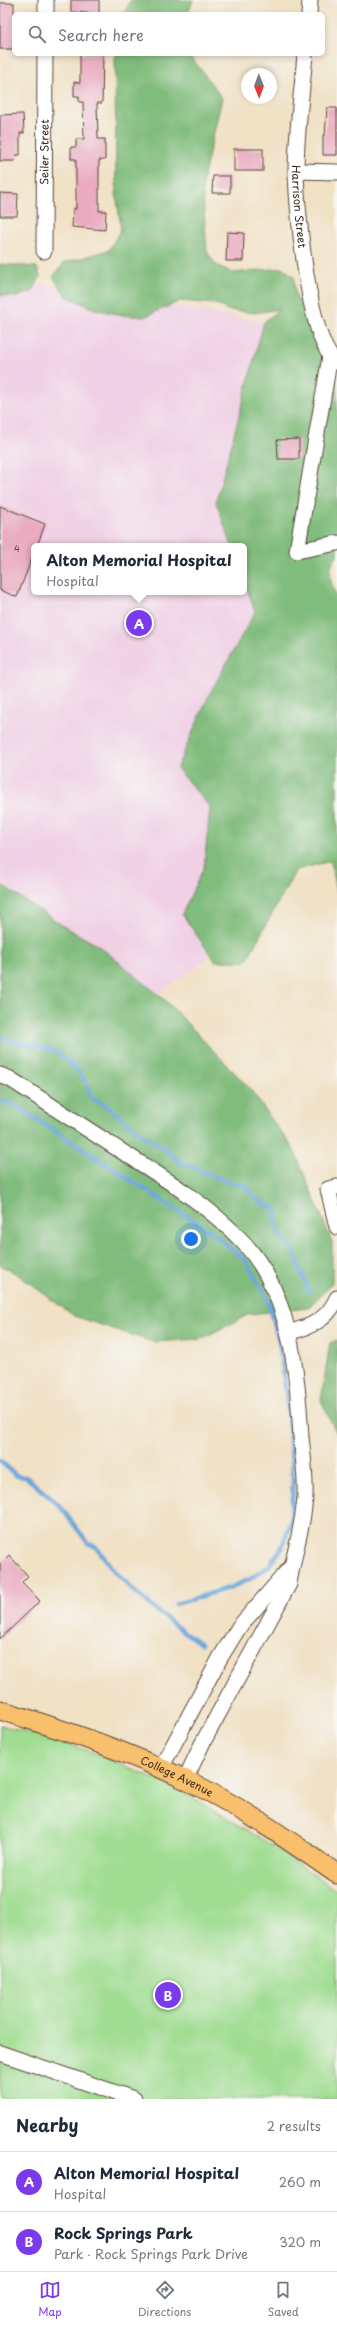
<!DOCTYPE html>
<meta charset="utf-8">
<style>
:root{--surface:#fff;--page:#f6f6f7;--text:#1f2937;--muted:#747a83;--line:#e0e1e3;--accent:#7c3aed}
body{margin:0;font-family:"Playpen Sans",sans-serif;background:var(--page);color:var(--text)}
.compass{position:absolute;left:241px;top:68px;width:36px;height:36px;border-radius:50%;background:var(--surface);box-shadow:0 2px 6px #0003;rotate:179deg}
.you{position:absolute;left:191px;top:1239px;width:14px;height:14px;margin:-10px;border:3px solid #fff;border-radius:50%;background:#1a73e8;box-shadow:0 0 0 6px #1a73e833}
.badge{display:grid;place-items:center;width:26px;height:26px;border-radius:50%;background:var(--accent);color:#fff;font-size:13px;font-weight:700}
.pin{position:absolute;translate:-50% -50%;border:2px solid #fff;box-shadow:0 1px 4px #0006}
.popup{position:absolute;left:31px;top:543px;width:216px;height:52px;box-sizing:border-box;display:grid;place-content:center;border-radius:6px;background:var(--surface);filter:drop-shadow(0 1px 3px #0005);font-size:13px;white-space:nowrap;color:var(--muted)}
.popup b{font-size:15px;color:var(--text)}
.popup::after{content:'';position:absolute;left:50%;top:100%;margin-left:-8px;border:8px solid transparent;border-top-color:var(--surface)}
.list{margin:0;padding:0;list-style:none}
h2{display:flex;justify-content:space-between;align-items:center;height:52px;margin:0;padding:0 16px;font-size:17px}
h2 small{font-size:13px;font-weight:400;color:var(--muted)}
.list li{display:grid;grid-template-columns:26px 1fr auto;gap:12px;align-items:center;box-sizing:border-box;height:60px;padding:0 16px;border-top:1px solid var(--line)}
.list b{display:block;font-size:15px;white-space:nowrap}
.list p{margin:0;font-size:13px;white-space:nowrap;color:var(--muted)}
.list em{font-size:13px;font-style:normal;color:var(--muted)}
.icon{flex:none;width:22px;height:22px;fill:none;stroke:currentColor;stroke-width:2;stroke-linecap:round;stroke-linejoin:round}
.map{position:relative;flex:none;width:337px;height:2099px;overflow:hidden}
.search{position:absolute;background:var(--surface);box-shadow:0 2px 6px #0003;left:12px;right:12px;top:12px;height:44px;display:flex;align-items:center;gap:10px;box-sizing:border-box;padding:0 14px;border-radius:6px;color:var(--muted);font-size:15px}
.sheet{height:172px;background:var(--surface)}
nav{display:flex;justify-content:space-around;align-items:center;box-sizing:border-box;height:56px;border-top:1px solid var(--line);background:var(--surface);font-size:11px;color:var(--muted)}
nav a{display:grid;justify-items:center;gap:2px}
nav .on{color:var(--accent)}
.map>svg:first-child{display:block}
</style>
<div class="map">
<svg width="337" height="2099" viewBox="0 0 337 2099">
<rect width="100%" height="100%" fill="#f6f6f2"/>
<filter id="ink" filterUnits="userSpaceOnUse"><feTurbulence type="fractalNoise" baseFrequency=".025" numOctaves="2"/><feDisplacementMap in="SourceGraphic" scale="8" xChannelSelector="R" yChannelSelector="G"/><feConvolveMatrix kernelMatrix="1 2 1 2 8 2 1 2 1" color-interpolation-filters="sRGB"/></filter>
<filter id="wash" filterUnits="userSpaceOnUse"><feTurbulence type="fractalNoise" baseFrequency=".012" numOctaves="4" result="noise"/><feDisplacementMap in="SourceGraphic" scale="16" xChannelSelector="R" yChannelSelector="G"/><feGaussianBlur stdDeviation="0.9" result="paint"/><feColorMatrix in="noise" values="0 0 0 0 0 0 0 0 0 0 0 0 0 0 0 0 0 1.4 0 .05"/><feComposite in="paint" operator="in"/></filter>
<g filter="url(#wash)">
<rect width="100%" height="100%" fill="#f1e1c5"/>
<path fill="#f0d0e5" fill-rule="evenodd" d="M0,277l264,45 -48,179 62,45 -29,326 -44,89 -144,101 -61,-19zM34,546h210v46h-210z"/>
<polygon fill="#a0dd92" stroke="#6e8458" points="0,1725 86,1750 174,1787 268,1843 337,1891 337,2099 0,2099"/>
<g fill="#80bc7c" stroke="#5e734d">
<polygon points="131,0 193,0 188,14 124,14"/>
<path d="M115,54h74l33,44 -20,86 5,68 9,13 17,8 50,-5 11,9 1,17 42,89v173c-12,14 -6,27 0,42v294l-6,-31 -35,9 -50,91h-31l-33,-47 22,-47 6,-59 -33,-40 33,-75 45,-81 -11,-32v-34h-12l-16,-44 48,-180 15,-13 -24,4 -27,-3 -12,-6 -36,-3 -36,16 -21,-2 -28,-6 -29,-13 -13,-19 11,-14 45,-13 12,-21 -5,-36z"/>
<polygon points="0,264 37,267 40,277 33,291 16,297 0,295"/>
<polygon points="0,884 68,929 99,946 165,1000 250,1089 294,1150 332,1242 332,1284 308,1308 249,1314 201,1339 153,1342 74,1316 17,1274 0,1265"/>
<polygon points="337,1340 337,1434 321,1400 330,1343"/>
</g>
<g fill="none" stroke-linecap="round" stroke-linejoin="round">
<g stroke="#6ea7dd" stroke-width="4.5">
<path d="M0,1037c30,10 56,6 77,33 8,10 12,14 13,27l14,7 39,31 24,15 11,11 53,22 15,3c8,13 16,18 31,23 -4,17 5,32 18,43l3,13 11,26"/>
<polyline points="0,1100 16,1106 211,1232 246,1261 268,1300 279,1342 288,1408 293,1478 291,1523 281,1549 269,1566 250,1579 232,1587 176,1604"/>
<path d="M0,1461l17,15 9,1 33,28 29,38c13,5 18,19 27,29 26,27 55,51 86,72"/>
</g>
</g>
<g id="blocks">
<g fill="#eaabc1">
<polygon points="71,0 99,0 99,14 71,12"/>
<rect x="0" y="3" width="14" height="46"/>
<polygon points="80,54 103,54 102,103 97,103 98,139 105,139 105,160 99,160 99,211 106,211 105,230 72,227 73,209 76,209 76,159 71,159 71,147 76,147 76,139 84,139 83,102 79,102 79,96 74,96 74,82 80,83"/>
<polygon points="327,108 337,108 337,155 323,155 323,135 325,135"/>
<polygon points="23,114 24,133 20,133 20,155 16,155 15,161 0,161 0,115"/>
<rect x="234" y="149" width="29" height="22"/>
<polygon points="213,176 230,176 230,193 212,193"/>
<polygon points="0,193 18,194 17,216 0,216"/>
<polygon points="227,232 244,233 243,261 226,261"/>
<polygon points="299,439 299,459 278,459 277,440"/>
<polygon points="0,506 45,524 37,546 34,546 34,553 17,597 0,590"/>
<polygon points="9,1555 28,1576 22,1582 40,1601 0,1639 0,1564"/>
</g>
</g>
</g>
<g filter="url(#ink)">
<use href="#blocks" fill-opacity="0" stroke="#564537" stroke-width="1"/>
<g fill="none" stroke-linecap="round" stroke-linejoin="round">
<g stroke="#564537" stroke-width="17">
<g id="minor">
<polyline points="46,14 46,0"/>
<polyline points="309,14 310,0"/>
<path id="s1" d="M305,54c-3,39 -9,79 -9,118 1,35 12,173 41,190"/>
<polyline points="296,171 337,172"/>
<path id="s2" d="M44,251l1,-197"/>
<polyline points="330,356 297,551 337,543"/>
<path d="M0,1075l10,4c36,23 72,47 108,70 43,27 89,55 124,92 49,51 55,130 59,196 2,19 5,39 4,58 -1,31 -12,59 -16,89l-87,160 -17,36"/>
<polyline points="337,1187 328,1189 337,1227"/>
<path d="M290,1332c21,-5 38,-13 47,-34"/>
<polyline points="161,1768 220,1658 239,1627 291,1567"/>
<polyline points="0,2053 134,2099"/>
</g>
</g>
<g stroke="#564537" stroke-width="21">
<g id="major">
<path id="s3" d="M0,1710c67,21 133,43 196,75 50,25 95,57 141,89"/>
</g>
</g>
<use href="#minor" stroke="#fff" stroke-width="15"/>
<use href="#major" stroke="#f8bf6c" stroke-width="19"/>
</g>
</g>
<g text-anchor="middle" stroke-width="3" stroke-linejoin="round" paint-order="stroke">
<g font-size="9" fill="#674a47">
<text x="17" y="552">4</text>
</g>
<g font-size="11" fill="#3b2a1e" stroke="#f6f6f2">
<text dy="4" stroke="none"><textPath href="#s2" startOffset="99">Seiler Street</textPath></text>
<text dy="4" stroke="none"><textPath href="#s1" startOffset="153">Harrison Street</textPath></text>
<text dy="4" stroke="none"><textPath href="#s3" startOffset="189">College Avenue</textPath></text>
</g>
</g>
</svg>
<svg class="compass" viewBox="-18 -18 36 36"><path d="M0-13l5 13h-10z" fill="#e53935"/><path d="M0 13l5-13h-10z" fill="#747a83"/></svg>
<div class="you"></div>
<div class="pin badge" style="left:139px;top:623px">A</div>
<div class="popup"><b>Alton Memorial Hospital</b>Hospital</div>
<div class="pin badge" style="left:168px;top:1995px">B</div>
<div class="search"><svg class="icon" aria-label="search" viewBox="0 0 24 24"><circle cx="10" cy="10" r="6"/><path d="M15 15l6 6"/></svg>Search here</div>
</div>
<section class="sheet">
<h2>Nearby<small>2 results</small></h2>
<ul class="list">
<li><span class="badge">A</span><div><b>Alton Memorial Hospital</b><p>Hospital</p></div><em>260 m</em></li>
<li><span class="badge">B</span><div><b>Rock Springs Park</b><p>Park · Rock Springs Park Drive</p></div><em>320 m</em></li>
</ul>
</section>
<nav>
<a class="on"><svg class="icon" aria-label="map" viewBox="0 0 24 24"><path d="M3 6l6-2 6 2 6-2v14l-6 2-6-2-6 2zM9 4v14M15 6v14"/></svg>Map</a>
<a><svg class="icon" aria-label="directions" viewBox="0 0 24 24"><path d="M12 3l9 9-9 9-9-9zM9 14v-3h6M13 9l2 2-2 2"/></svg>Directions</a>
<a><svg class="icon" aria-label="saved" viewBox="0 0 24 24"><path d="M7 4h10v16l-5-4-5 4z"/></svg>Saved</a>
</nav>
